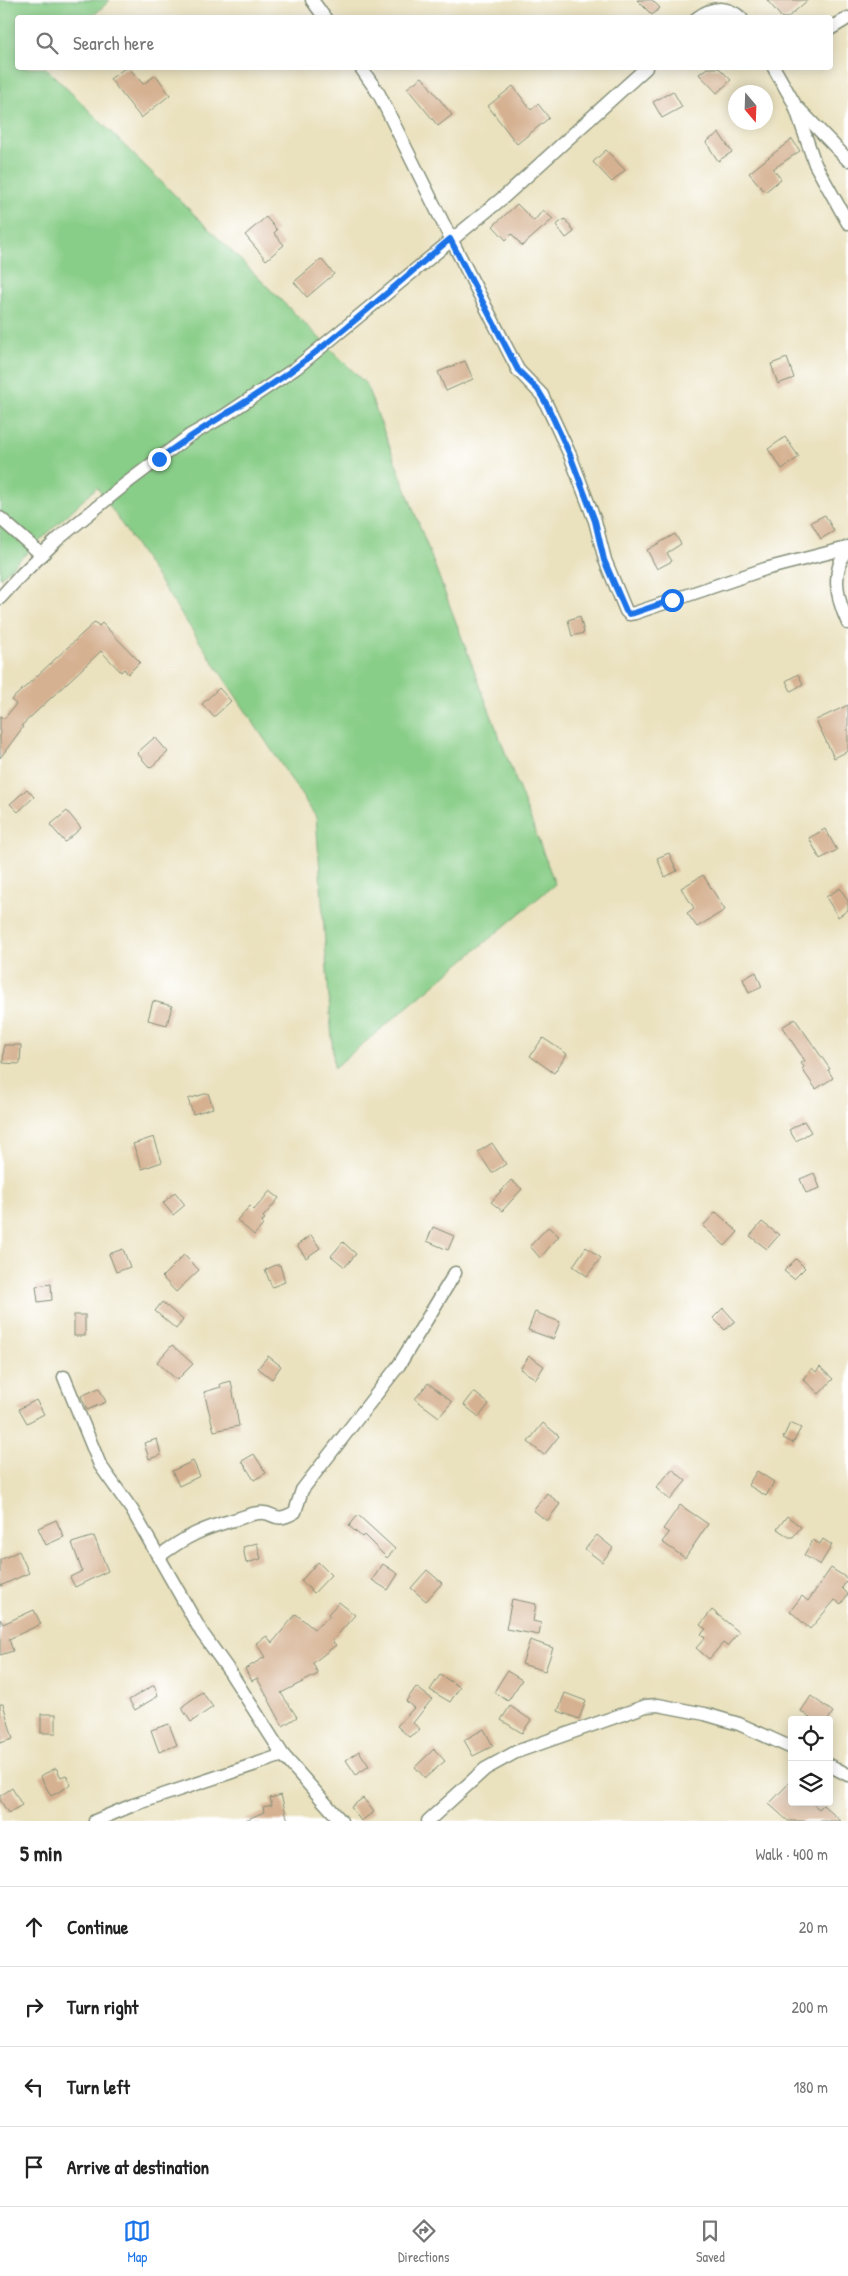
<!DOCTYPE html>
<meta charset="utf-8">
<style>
:root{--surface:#fff;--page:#f2f2f2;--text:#222;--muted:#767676;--line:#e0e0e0;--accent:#1a73e8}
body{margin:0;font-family:"Patrick Hand",sans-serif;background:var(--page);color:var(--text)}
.controls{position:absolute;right:15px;bottom:15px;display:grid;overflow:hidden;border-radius:5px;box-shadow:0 2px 12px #0003}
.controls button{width:45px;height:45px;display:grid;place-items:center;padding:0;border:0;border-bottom:1px solid var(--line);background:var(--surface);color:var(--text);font:25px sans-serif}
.compass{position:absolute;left:728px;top:85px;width:45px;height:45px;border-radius:50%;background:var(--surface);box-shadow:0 2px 12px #0003;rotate:161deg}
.stop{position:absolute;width:15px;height:15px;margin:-11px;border:4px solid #1a73e8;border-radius:50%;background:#fff}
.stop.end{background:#1a73e8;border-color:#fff;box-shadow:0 1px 5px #0008}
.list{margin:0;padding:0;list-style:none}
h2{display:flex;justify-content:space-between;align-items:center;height:65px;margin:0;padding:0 20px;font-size:21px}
h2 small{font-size:16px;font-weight:400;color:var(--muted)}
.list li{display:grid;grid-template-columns:32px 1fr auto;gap:15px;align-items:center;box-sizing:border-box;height:80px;padding:0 20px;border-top:1px solid var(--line)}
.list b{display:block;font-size:19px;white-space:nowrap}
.list em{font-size:16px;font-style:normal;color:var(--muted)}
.icon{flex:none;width:28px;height:28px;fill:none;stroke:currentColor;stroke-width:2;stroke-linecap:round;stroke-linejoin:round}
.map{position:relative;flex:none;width:848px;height:1821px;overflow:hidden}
.search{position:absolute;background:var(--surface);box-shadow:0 2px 12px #0003;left:15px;right:15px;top:15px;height:55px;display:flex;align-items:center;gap:12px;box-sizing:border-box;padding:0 18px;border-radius:5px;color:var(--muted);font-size:19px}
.sheet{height:385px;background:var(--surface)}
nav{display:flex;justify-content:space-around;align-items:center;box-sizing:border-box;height:70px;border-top:1px solid var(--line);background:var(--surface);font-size:14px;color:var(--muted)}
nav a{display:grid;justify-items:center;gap:2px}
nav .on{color:var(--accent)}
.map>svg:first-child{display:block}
</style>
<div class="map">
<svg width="848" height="1821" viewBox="0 0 848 1821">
<rect width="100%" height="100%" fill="#fff"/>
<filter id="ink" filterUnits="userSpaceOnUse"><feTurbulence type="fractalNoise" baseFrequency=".02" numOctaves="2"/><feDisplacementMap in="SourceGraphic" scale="10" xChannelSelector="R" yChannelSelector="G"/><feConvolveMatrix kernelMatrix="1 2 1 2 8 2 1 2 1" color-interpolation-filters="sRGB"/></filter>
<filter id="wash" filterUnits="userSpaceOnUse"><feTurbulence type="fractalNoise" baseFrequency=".0096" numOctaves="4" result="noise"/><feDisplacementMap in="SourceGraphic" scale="20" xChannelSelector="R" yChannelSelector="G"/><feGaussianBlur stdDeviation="1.12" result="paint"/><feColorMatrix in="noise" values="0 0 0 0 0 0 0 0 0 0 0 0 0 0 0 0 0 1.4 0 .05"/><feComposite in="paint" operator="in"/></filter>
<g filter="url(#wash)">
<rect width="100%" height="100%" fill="#eae1be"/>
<polygon fill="#89ce88" stroke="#54865e" points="0,0 110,0 92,17 18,18 18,68 46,68 366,384 555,884 334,1068 316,817 97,487 0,578"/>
<g id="blocks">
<g fill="#d5b191">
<polygon points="637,0 652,0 660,8 652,15"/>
<polygon points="767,0 808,0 787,18 782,18"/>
<polygon points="125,68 129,68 143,84 156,75 170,95 141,118 110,79"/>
<polygon points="707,68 719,68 731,80 717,93 699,74"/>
<polygon points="422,77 452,115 438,126 407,88"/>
<polygon points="513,86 531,110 538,104 549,118 517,144 488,106"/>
<polygon points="673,91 682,107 662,118 653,102"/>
<polygon points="719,133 732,152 718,161 706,142"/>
<polygon points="792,139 800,151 773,169 781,179 765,192 749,173"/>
<polygon points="606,150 625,170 612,182 593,162"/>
<polygon points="517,204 534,221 543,210 553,219 522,246 512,234 506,240 493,226"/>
<polygon points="266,217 277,230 274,233 284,245 266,260 245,235"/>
<polygon points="565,219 574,232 566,238 556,225"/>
<polygon points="321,259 334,274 307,297 294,282"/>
<polygon points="787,358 794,378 778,384 771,364"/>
<polygon points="465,361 473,379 446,391 438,372"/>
<polygon points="785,437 799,457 782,469 768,449"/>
<polygon points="825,515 834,531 821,539 811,522"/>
<polygon points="675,534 681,544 667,553 672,561 657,569 647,550"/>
<polygon points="580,616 584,633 572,636 568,620"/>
<polygon points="95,622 99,626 102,623 140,662 128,674 124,669 121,672 101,651 21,726 23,727 0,758 0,716 4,719 16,704 11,700"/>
<polygon points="798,674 803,684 791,691 786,681"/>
<polygon points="219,688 231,701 214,717 202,704"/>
<polygon points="848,705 848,751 834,758 816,720"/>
<polygon points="155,737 168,752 150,768 137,753"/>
<polygon points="27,789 34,797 18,812 10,804"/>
<polygon points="67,811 81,828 65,842 50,825"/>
<polygon points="825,829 837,850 820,859 809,838"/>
<polygon points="669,853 677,871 665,877 657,858"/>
<polygon points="703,875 725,910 697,927 687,913 694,908 681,888"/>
<polygon points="840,888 848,901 848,910 838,917 826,897"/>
<polygon points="756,972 762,987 749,993 743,979"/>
<polygon points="153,1001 172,1006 167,1025 148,1020"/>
<polygon points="795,1019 830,1069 828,1070 833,1078 816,1089 802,1069 804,1067 801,1063 805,1061 782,1027"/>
<polygon points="543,1038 567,1054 554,1073 530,1056"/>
<polygon points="4,1045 21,1045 20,1064 3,1063"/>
<polygon points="208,1093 213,1108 193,1114 188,1099"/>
<polygon points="804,1121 811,1132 796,1141 789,1130"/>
<polygon points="154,1137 162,1162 142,1169 133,1144"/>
<polygon points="492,1143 506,1164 492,1173 478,1152"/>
<polygon points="814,1173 820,1188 806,1193 800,1179"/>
<polygon points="511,1180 522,1189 502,1211 491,1202"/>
<polygon points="270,1191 279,1198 263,1217 265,1219 262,1221 263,1225 254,1235 237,1220 250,1206 254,1210"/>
<polygon points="175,1192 185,1205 173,1215 163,1203"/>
<polygon points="716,1212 738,1232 725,1246 703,1226"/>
<polygon points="762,1222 779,1235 767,1249 750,1236"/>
<polygon points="433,1227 454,1236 448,1250 427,1241"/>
<polygon points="548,1227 559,1236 540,1258 530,1246"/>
<polygon points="311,1235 320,1248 306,1258 297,1245"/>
<polygon points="343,1242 356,1254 345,1267 331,1256"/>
<polygon points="586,1247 601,1258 587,1276 573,1266"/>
<polygon points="123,1249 130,1267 116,1272 109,1254"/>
<polygon points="184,1255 199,1270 176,1292 162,1277"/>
<polygon points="796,1259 805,1268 794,1279 784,1271"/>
<polygon points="276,1265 280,1265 285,1282 272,1287 265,1270"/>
<polygon points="51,1284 52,1300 38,1302 36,1286"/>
<polygon points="162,1302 183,1320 176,1329 155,1311"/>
<polygon points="723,1308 735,1321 725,1330 713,1318"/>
<polygon points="535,1312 560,1322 553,1339 528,1330"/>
<rect x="74" y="1315" width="11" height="21"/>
<polygon points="172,1345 193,1364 177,1380 157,1362"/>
<polygon points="268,1356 281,1366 272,1379 258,1368"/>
<polygon points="529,1356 544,1366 536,1379 520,1369"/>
<polygon points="820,1367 833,1379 819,1394 803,1379 812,1368 816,1372"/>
<polygon points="231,1381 239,1426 214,1431 204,1392 221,1387 220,1384"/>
<polygon points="428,1383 452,1402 439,1417 415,1399"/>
<polygon points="99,1388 106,1402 87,1410 81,1396"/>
<polygon points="474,1392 489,1404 479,1417 464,1405"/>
<polygon points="36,1400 44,1414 27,1423 19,1409"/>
<polygon points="543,1423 559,1436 544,1455 528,1442"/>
<polygon points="790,1423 801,1428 793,1443 783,1438"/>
<polygon points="157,1439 161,1455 149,1459 144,1443"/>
<polygon points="254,1454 266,1473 254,1480 242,1461"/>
<polygon points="193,1461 200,1476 179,1486 172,1471"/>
<polygon points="672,1469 686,1481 670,1500 656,1488"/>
<polygon points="757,1471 774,1482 766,1496 748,1485"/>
<polygon points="547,1493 560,1504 547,1521 533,1510"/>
<polygon points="680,1505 708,1524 685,1558 662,1542 669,1533 663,1529"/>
<polygon points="358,1515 395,1549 387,1558 364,1535 362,1537 349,1526"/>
<polygon points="787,1516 801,1527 793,1537 789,1537 777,1529"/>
<polygon points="56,1520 64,1537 46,1545 38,1528"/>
<polygon points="597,1535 613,1548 602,1562 585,1549"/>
<polygon points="94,1536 108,1571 75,1587 70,1577 82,1571 72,1543"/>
<polygon points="823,1539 832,1545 820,1565 804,1555 813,1540 820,1544"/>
<polygon points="257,1543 261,1559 246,1563 243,1547"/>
<polygon points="19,1551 29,1573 0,1586 0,1560"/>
<polygon points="318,1562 331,1575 314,1593 301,1581"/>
<polygon points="383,1564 398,1574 388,1590 372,1580"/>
<polygon points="831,1568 848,1579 842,1588 848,1594 841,1604 835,1600 810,1629 790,1611 802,1596 808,1601"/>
<polygon points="427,1570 442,1583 426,1601 411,1588"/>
<polygon points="512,1599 536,1604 533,1621 541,1623 539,1635 506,1629"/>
<polygon points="339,1602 355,1615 332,1641 336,1645 313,1663 318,1674 281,1693 297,1717 283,1726 257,1678 252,1681 245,1669 265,1657 256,1643 267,1636 272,1643 296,1614 314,1629 330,1616 328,1614"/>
<polygon points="34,1610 41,1624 9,1639 13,1651 0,1655 0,1619 3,1624"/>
<polygon points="712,1610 739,1632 727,1646 723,1643 709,1659 696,1648 705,1638 701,1634 706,1629 700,1625"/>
<polygon points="530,1640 553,1648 545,1671 522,1664"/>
<polygon points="507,1671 522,1680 508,1701 494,1692"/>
<polygon points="440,1675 460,1687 450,1702 430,1690"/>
<polygon points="154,1685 158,1696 135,1710 129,1700"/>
<polygon points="416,1687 432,1699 413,1723 420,1729 409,1737 397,1726 414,1708 406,1701"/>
<polygon points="202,1692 213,1707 191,1722 183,1710 183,1706"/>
<polygon points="565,1693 586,1701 579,1719 558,1711"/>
<polygon points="811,1696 833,1712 828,1720 813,1720 801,1711"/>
<polygon points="0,1704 3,1704 13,1739 0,1743"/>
<polygon points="510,1706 531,1720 522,1733 501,1720"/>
<rect x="41" y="1714" width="15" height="19"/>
<polygon points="169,1724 177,1745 159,1752 151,1730"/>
<polygon points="484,1729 493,1746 473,1756 464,1740"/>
<polygon points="434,1749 445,1761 425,1778 415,1767"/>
<polygon points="359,1751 369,1766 356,1775 346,1760"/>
<polygon points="56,1768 61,1777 66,1775 71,1785 51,1796 40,1776"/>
<polygon points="792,1780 792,1802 811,1802 819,1809 823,1805 841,1821 788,1821 769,1804"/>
<polygon points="12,1788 22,1805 8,1813 0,1800 0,1796"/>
<polygon points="281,1795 288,1821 243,1821 264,1812 263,1807 272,1805 270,1798"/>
<polygon points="363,1798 374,1812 361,1821 351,1807"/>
</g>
</g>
</g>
<g filter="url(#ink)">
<use href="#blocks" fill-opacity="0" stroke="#848f79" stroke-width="1"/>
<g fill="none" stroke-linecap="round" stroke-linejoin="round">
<g stroke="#848f79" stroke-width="15">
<g id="minor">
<polyline points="312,0 325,18"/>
<path d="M697,18c15,-11 29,-13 44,0"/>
<polyline points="830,29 848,18"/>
<polyline points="361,68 379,94 451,239 518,370 542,395 570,455 595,521 605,560 626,611 629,614 635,613 765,569 847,548"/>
<polyline points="774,68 794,103 815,164 848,223"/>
<polyline points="796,106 848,160"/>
<polyline points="0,518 42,555"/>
<path d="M848,547c-17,24 -12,50 0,76"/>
<polyline points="0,598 22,574 58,539 128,482 189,436 224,416 296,368 505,196 646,68"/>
<polyline points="64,1377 100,1465 132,1510 202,1633 230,1672 283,1755 341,1821"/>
<path d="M158,1557c28,-21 46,-29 79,-38 7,-2 15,-6 22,-6 17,-2 13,12 36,-1l7,-22 97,-125 56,-92"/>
<polyline points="829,1765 848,1775"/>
<polyline points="95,1821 133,1805 283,1755"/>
<polyline points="428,1821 485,1769 516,1752 646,1706 658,1705 705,1714 739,1724 792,1748"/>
</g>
</g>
<use href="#minor" stroke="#fff" stroke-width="12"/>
</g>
</g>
<g fill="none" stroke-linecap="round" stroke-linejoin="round" filter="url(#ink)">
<path stroke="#1a73e8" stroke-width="6" d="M159,459c43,-33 92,-58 136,-91 54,-40 104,-86 155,-129l68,131 20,20 9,15 23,50 25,66 9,39 22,51 3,3 5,-1 38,-13"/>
</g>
</svg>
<div class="controls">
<button><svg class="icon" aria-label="locate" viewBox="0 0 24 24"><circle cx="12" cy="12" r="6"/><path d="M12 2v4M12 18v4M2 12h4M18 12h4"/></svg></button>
<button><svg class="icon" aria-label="layers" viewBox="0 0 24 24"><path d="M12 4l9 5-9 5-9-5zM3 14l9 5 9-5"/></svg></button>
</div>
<svg class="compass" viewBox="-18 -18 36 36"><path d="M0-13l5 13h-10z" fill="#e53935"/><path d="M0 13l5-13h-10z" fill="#767676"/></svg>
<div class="stop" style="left:672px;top:600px"></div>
<div class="stop end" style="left:159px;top:459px"></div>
<div class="search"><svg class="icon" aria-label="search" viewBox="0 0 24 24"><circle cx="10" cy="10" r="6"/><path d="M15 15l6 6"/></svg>Search here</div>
</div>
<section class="sheet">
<h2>5 min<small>Walk · 400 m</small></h2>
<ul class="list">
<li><svg class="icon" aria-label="ahead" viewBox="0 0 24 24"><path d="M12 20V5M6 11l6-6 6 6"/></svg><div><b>Continue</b></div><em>20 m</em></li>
<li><svg class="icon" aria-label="right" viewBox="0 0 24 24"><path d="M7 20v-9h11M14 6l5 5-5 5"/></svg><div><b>Turn right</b></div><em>200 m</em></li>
<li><svg class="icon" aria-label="left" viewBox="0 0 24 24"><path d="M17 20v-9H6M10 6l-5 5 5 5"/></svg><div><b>Turn left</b></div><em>180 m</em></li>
<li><svg class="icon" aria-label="arrive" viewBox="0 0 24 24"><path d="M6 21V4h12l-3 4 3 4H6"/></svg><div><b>Arrive at destination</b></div></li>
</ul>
</section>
<nav>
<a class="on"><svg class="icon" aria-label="map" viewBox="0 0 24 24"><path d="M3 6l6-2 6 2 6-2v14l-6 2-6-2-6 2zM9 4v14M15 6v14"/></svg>Map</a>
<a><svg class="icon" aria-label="directions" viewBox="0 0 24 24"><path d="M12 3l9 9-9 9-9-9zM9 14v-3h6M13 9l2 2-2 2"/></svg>Directions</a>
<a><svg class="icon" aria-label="saved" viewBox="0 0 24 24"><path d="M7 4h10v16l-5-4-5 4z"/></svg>Saved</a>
</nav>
